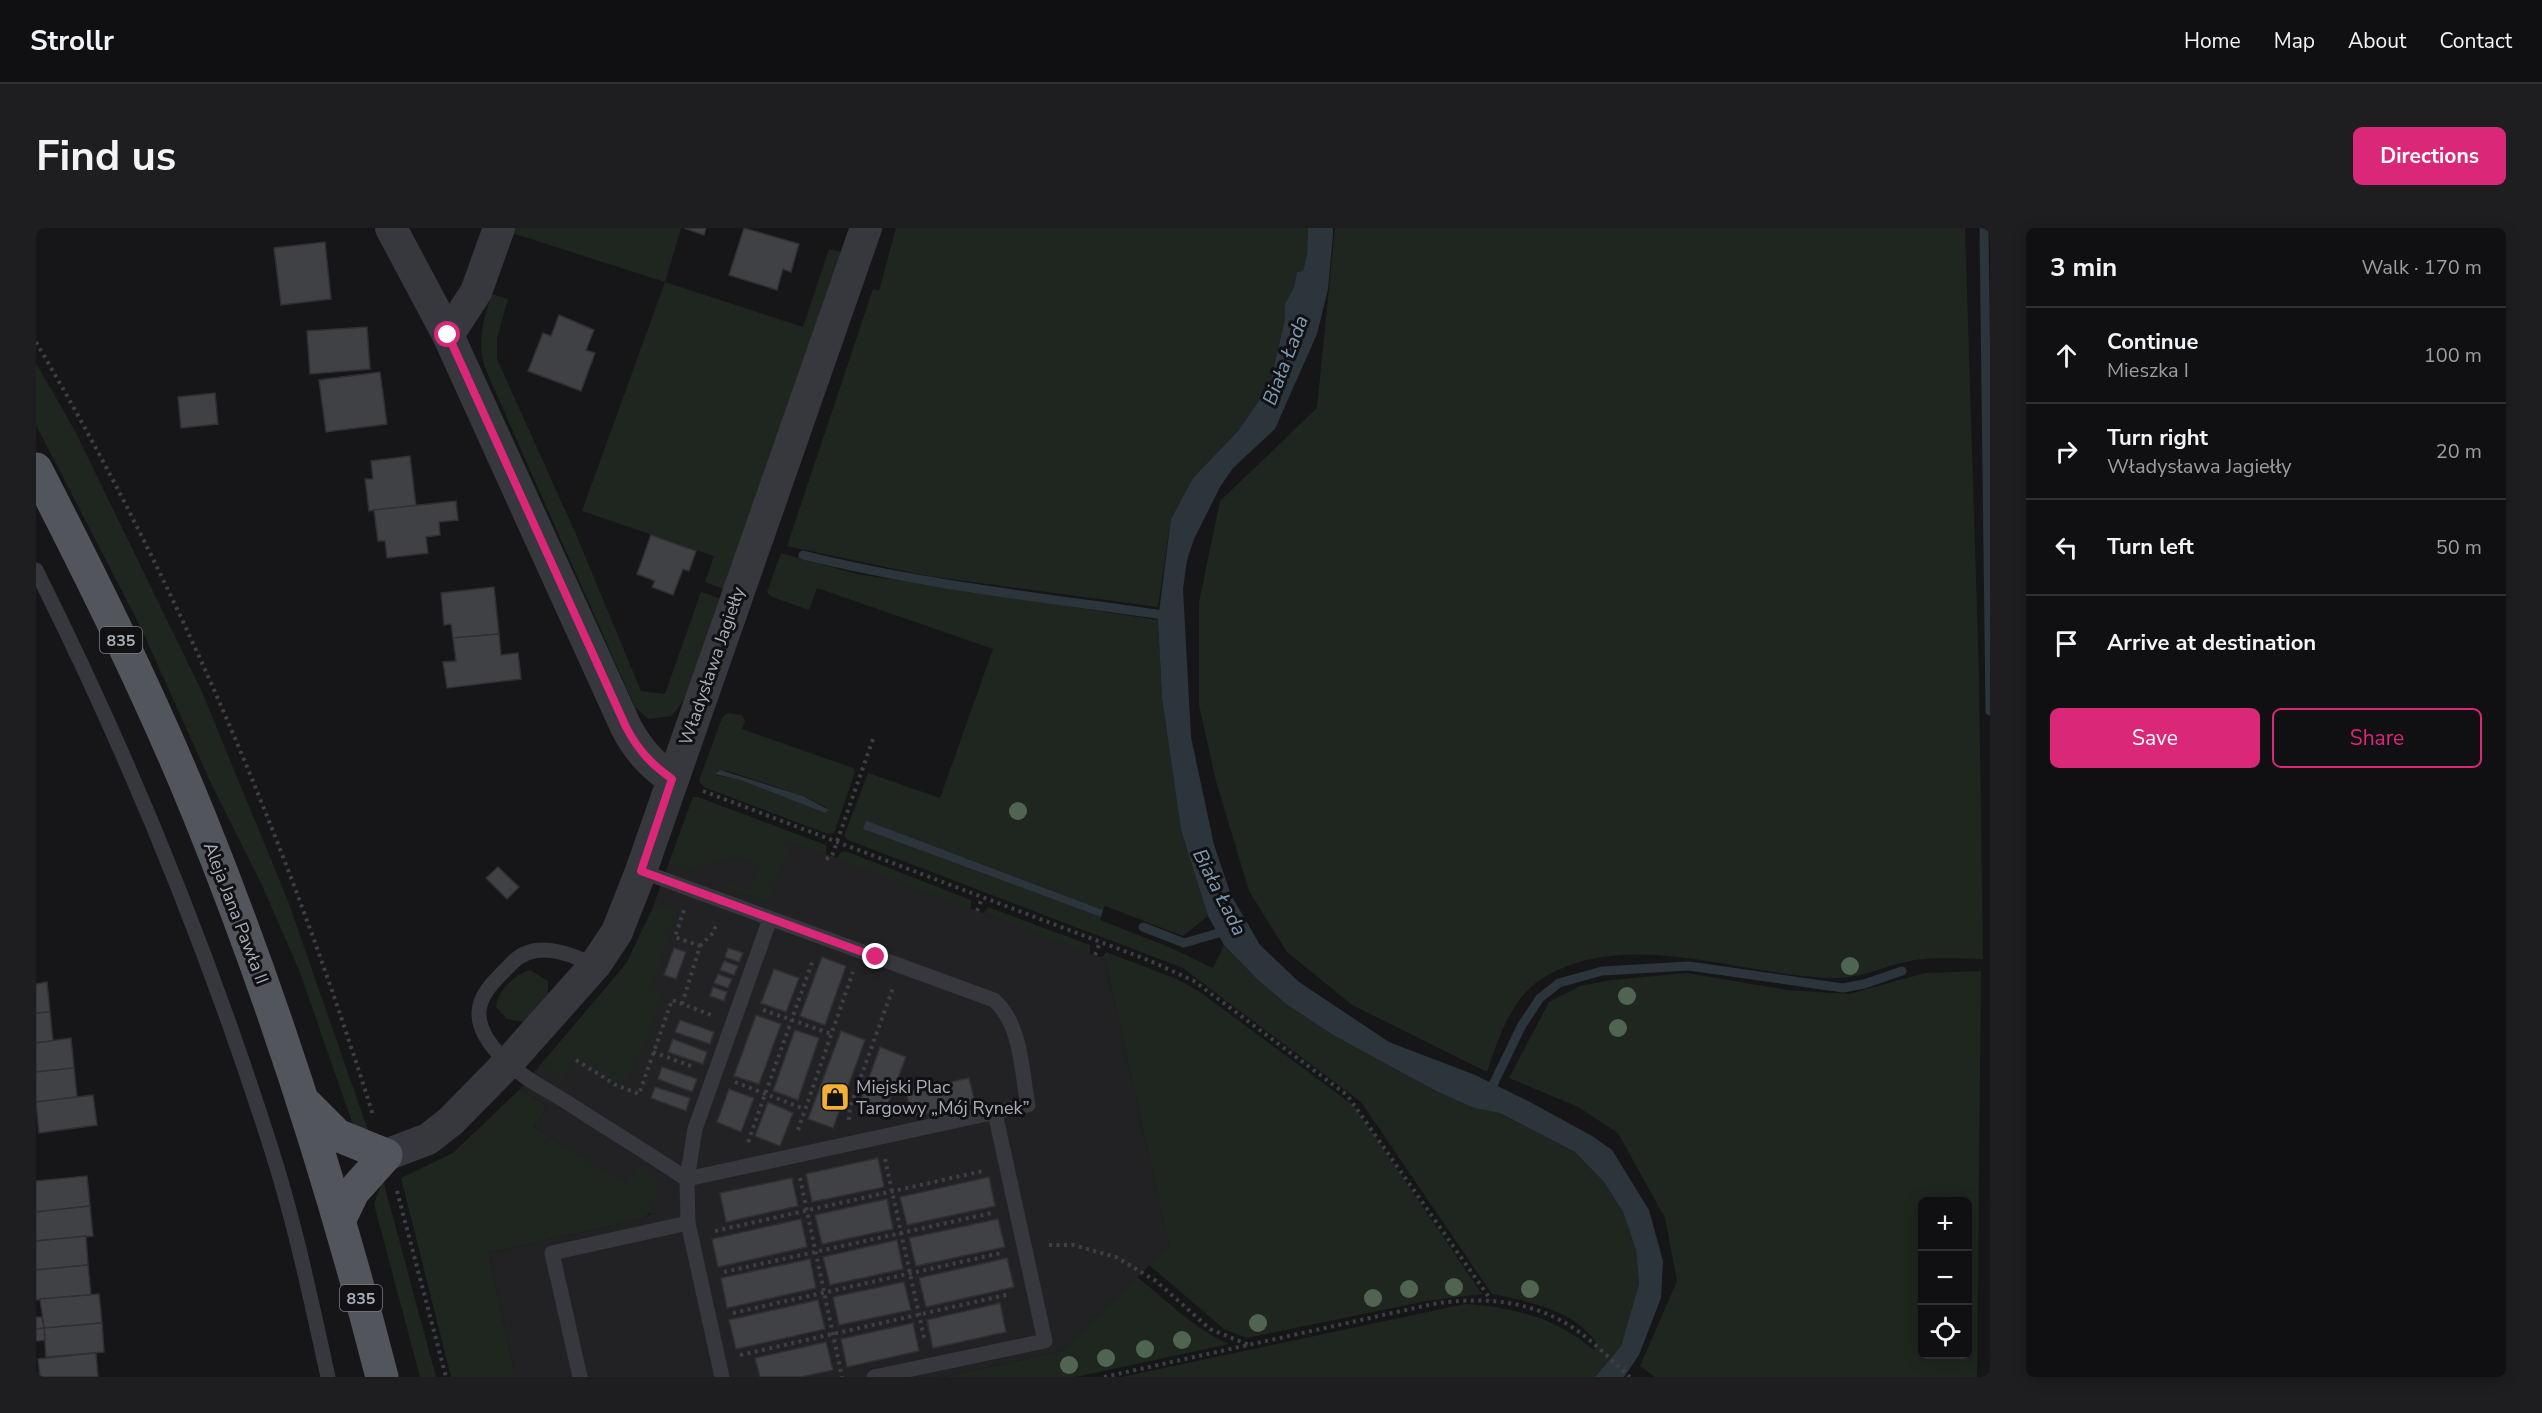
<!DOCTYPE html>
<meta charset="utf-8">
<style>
:root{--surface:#101012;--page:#1e1e20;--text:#f1f3f6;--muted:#9c9d9f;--line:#303032;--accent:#db2777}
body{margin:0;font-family:"Nunito Sans",sans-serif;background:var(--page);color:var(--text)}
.controls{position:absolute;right:18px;bottom:18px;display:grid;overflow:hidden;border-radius:9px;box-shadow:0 3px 15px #0003}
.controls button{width:54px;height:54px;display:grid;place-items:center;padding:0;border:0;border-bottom:2px solid var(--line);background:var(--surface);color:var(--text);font:30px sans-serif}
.stop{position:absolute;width:18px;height:18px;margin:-14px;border:4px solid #db2777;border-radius:50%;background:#fff}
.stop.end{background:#db2777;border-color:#fff;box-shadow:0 2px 6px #0008}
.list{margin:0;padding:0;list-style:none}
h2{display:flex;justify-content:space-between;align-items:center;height:78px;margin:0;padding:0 24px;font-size:26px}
h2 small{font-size:20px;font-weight:400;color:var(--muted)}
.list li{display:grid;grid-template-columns:39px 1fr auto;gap:18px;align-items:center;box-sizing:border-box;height:96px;padding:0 24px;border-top:2px solid var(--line)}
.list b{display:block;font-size:22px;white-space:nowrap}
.list p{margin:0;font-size:20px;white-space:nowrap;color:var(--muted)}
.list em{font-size:20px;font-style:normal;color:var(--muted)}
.actions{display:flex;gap:12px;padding:18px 24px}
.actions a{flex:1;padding:14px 0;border:2px solid var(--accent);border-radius:9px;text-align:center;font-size:21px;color:var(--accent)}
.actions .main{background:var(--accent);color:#fff}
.icon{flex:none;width:33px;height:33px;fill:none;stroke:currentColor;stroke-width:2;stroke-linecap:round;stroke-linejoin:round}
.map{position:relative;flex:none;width:1954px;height:1149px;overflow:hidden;border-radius:9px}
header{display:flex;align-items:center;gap:36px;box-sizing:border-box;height:84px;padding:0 30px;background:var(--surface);border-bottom:2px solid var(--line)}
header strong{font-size:28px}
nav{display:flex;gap:33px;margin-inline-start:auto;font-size:21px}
.intro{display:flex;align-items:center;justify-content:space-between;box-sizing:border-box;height:144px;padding:0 36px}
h1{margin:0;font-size:42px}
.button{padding:15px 27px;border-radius:9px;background:var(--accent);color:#fff;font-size:21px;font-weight:700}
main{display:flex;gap:36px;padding:0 36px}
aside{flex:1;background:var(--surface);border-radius:9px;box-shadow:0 3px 15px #0003}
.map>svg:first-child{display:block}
</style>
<header>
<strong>Strollr</strong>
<nav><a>Home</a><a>Map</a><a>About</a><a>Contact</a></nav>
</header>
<div class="intro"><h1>Find us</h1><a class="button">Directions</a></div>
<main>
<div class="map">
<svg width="1954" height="1149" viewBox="0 0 1954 1149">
<rect width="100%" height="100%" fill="#161618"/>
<polygon fill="#222225" points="655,575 1069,731 1133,1018 1026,1123 907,1149 479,1149 453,1025 606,991 615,986 590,957 498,899 511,878 484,861 590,736 615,684"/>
<g fill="#1e261f" fill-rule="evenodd">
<polygon points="478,0 645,0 629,54 767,99 793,21 805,24 687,361 669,354 678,328 546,283 629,54 476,5"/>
<polygon points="860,0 1272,0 1271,27 1267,43 1261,44 1258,59 1249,76 1249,91 1234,156 1203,202 1157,250 1135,291 1122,379 892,348 751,318 837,61 843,63"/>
<path d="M1299,0h630l14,448 4,283c-22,0 -46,-2 -68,1 -26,4 -50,17 -75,18 -95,1 -216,-56 -303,4 -27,20 -40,60 -50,90l-135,-67 -65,-53 -38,-61 -33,-110 -17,-76v-103l21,-101 97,-93z"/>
<path d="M456,66l16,5 -11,39v21l78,173 66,159 24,3 36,-102 18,6 -33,99 -14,19 -24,3 -13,-12 -150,-339c-8,-27 -2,-48 7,-74z"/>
<polygon points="0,135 39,203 166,464 252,673 334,908 325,905 316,894 263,742 225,655 174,553 105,400 0,197"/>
<path d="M745,325l76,21 301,46 4,78 19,132 27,86 -25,20 -78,-30 -2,4 -233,-88 -7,7 238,88 -1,3 69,27 44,21 11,-23 34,35 28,24 47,31 103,56 38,17 26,5 75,39 29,30 19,30 13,38 3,34 -18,62 -26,31h-473l343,-73c48,3 91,14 129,46l4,-5c-21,-34 -70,-44 -106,-51l-131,-192 -169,-127 -9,-7 -335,-128 -4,-4 24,-63 72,25 53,-149 -176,-61 -8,22 -37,-13 -5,-5z"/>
<path d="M691,485l15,2 3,6 -3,8 111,39 2,4 -21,61 -6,1 -124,-47 -5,-6 23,-63zM681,543h11l75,25 23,11 -1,6 -85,-33 -23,-5z"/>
<polygon points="657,569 662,569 790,617 790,627 756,614 732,675 689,658 691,654 714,662 723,637 698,628 646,644 633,634"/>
<polygon points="809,623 935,672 935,681 801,631 804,625"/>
<polygon points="626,677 640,681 642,685 615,758 627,763 604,831 587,854 581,854 542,829 525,856 510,842 506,835 590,736 615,684"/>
<polygon points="952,679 1054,717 1054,726 947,685"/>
<polygon points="1070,724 1141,751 1164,764 1318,878 1446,1066 1390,1073 1211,1110 1188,1101 1113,1037 1133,1018 1069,731 1065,730"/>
<path d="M494,742l18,11v14l-24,27 -17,-3 -11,-12c1,-16 19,-33 34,-37z"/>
<path d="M1945,743l-4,406h-322l-15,-11 37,-85 -12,-63 -47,-85 -40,-26 -69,-29 40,-76 31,-16 31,-6 76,-7 101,17 61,4 76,-21zM1886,974h46v152h-46z"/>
<path d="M484,861l27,17 -13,21 92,57 13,-21 16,14c5,16 2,34 -13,42l-153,34 26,124h-64l-50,-199 52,-25z"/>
<polygon points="347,952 400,1149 384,1149 338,976"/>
<path d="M1101,1049c30,23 58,53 92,67l-153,33h-133l119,-26z"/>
</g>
<g fill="#2c353c">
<polygon points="1272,0 1297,0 1297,6 1292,61 1281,106 1257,160 1239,201 1197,240 1184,259 1158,311 1151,332 1147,361 1155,509 1178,617 1195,667 1224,717 1263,754 1353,814 1439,847 1494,874 1556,908 1576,922 1613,982 1627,1033 1625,1070 1603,1127 1588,1149 1559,1149 1585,1118 1603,1056 1600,1022 1587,984 1568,954 1539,924 1464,885 1438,880 1400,863 1297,807 1250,776 1222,752 1188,717 1172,688 1145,602 1126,470 1122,392 1135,291 1157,250 1203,202 1234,156 1249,91 1249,76 1258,59 1261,44 1267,43 1271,27"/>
<polygon points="684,542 767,568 793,582 789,585 704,552 679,546"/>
<polygon points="830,593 834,594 1067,682 1065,689 827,601"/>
</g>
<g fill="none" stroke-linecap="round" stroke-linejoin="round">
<g stroke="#2c353c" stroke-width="9">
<polyline points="1948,0 1954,483"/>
<path d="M767,327c120,30 244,43 367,61"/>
<polyline points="1107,699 1148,715 1193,702"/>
<polyline points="1452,867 1486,797 1504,770 1523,755 1566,743 1653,738 1807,760 1828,756 1866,743"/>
</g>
</g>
<g fill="#404145" stroke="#303034" stroke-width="1.5">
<polygon points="648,0 670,0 668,7"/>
<polygon points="708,0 763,16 755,44 747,41 741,62 693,47"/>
<polygon points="289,14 295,71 245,77 238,20"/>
<polygon points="523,87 558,102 550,122 559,125 545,163 492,143 507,105 515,108"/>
<polygon points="331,99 334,141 274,146 271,103"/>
<polygon points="344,144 351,196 290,204 283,152"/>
<polygon points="179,165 182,196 145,200 142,169"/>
<polygon points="374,228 380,278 333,283 329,251 337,251 335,233"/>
<polygon points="420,273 422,292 403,294 404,307 390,309 392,325 351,330 349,313 342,313 338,282"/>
<polygon points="615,307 660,323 653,343 647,341 637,367 616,359 619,353 601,346"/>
<polygon points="458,359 463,406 417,410 415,396 408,397 405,365"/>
<polygon points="463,406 465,427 482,425 485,451 411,460 407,434 420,433 417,410"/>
<polygon points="462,639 483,659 471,671 450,650"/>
<polygon points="638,720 650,724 640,751 628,747"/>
<polygon points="692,720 707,725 703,734 689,729"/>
<polygon points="786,729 810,738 789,797 764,788"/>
<polygon points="688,733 702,738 698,747 684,742"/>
<polygon points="738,741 763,750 750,784 725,775"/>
<polygon points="682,746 696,751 692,760 678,755"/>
<polygon points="11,754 14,784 0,785 0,756"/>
<polygon points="677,759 691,764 688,773 674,768"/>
<polygon points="14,784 17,813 0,815 0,785"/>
<polygon points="720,787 745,796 723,856 698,848"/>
<polygon points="644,792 678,804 674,816 639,804"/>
<polygon points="759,802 783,810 762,872 737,863"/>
<polygon points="805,803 829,812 797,900 772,891"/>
<polygon points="35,810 38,840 0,844 0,815"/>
<polygon points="637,811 671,824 667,836 632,824"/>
<polygon points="844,819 870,829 847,889 822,880"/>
<polygon points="626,839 661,851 656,864 622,851"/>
<polygon points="38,840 41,869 0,874 0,844"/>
<polygon points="933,850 939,875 876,889 870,864"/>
<polygon points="619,859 654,870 650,883 615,870"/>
<polygon points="693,861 718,870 705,904 681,894"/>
<polygon points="57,867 61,897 3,905 0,874"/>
<polygon points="732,874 757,885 744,918 719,908"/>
<polygon points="842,930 848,959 776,974 770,946"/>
<polygon points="51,948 54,978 0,984 0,953"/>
<polygon points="953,949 959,978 871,997 864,969"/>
<polygon points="756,950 762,978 690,994 684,965"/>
<polygon points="851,971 857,1001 786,1016 779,987"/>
<polygon points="54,978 57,1008 0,1013 0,984"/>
<polygon points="765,991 771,1019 682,1039 676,1011"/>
<polygon points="962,991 969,1019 880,1038 873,1010"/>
<polygon points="50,1008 52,1037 0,1042 0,1013"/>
<polygon points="861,1012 867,1041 794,1057 787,1029"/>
<polygon points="971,1030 978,1059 890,1079 883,1050"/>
<polygon points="774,1031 780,1060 691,1080 685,1050"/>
<polygon points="52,1037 55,1067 0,1072 0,1042"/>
<polygon points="868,1054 875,1082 803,1097 797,1069"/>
<polygon points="63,1066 66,1095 8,1100 4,1071"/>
<polygon points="782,1072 789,1101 700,1121 693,1092"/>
<polygon points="964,1075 970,1104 897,1120 891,1092"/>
<polygon points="0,1089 6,1089 8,1100 0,1101"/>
<polygon points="66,1095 68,1124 10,1129 8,1100"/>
<polygon points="877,1095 883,1123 811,1139 805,1111"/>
<polygon points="8,1100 9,1112 0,1113 0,1101"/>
<polygon points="790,1114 797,1142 765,1149 724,1149 719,1130"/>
<polygon points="60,1125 62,1149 4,1149 2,1131"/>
</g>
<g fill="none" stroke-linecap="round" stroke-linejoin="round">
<g stroke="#3d3f44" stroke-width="4" stroke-dasharray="3 4.5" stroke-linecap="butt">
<path d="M0,114c143,242 253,505 337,773"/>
<polyline points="667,563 1112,732 1158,753 1311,867 1455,1072"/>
<polyline points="790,631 796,628 838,508"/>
<polyline points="941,683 946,670"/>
<polyline points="664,718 677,705 681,694"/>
<polyline points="1059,727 1064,714"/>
<polyline points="646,776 664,718 639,709 648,682"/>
<polyline points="727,782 795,806"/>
<polyline points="617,824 655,838"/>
<polyline points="540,832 580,857 603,866 636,772 675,787"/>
<polyline points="699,854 768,881"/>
<polyline points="813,892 814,879 857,760"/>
<polyline points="762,902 817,744"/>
<polyline points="712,914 777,732"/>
<polyline points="849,931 889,1114"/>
<polyline points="764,950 806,1149"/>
<polyline points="361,963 410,1149"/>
<polyline points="679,1003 947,943"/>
<polyline points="1013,1017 1037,1017 1080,1029 1120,1053 1174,1101 1213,1117"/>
<polyline points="688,1044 956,985"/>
<polyline points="697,1085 965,1025"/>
<polyline points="704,1127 974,1066"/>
<path d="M1068,1149l329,-73c49,-8 99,-4 142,25 19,13 37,32 55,48"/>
</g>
<g stroke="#37383d" stroke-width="15">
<path d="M0,342c93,186 172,380 235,578 24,75 40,152 57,229"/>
<path d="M559,737c-27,-12 -61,-26 -84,-1 -13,14 -31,28 -32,48 -1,19 15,38 28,50 17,17 41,28 61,41 39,25 79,50 119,76l341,-74c-7,-35 -6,-80 -34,-105l-353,-129"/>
<polyline points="544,1149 516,1025 652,995"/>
<polyline points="686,1149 652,995 651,951 659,901 734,691"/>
<polyline points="838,1149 1009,1113 959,885"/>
</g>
<g stroke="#37383d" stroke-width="32">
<path d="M355,0l57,107 178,392c12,23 25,37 46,52"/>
<polyline points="412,107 440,64 463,0"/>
<polyline points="350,927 392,911 415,893 472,835 559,737 581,704 605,643 830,0"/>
</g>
<g stroke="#53555c" stroke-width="33">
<path d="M0,241c58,113 115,228 163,346 74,183 134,371 183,562"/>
<polyline points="271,877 301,907 350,927 317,964 304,991"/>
</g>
</g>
<g fill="#506452">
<circle cx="982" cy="583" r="9"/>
<circle cx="1814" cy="738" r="9"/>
<circle cx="1591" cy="768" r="9"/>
<circle cx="1582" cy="800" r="9"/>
<circle cx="1418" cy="1059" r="9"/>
<circle cx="1373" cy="1061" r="9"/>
<circle cx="1494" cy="1061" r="9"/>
<circle cx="1337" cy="1070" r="9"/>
<circle cx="1222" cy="1095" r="9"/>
<circle cx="1146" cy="1112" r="9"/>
<circle cx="1109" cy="1121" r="9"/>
<circle cx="1070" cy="1130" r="9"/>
<circle cx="1033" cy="1137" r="9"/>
</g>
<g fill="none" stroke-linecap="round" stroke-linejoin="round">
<path stroke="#db2777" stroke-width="8" d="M412,107l178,392c12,23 25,37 46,52l-31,92 235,86"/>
</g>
<defs>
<g id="shop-square" transform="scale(1.5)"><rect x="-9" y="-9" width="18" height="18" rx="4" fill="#f2b134" stroke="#111113"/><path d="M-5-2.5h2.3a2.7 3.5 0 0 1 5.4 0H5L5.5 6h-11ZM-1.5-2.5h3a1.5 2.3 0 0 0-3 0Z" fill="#111"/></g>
</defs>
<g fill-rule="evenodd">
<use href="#shop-square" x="799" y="869"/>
</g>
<g text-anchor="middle" stroke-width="6" stroke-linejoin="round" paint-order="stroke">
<g fill="#111113" stroke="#7b7e86" stroke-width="1.5">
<rect x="64" y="399" width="42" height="26" rx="4.5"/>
<rect x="304" y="1057" width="42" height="26" rx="4.5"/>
</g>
<g font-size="16" font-weight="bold" fill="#a8adb8">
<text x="85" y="418">835</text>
<text x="325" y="1076">835</text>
</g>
<g font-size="18" fill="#a8adb8" stroke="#111113">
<text transform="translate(676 438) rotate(-71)" y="6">Władysława Jagiełły</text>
<text transform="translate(200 685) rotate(69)" y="6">Aleja Jana Pawła II</text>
</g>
<g font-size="18" fill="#a8adb8" stroke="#111113" text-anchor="start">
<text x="820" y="865">Miejski Plac<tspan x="820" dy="21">Targowy „Mój Rynek”</tspan></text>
</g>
<g font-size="20" font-style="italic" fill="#7f9bb3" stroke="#111113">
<text transform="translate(1249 132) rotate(-69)" y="7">Biała Łada</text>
<text transform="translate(1184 664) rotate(63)" y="7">Biała Łada</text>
</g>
</g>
</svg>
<div class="controls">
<button>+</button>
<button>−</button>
<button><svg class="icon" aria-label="locate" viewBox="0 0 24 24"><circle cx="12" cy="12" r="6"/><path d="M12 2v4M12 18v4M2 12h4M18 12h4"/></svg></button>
</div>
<div class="stop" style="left:412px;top:107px"></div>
<div class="stop end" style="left:840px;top:729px"></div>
</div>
<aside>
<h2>3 min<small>Walk · 170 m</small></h2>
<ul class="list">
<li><svg class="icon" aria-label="ahead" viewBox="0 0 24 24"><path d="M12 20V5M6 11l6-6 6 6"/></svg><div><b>Continue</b><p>Mieszka I</p></div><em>100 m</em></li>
<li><svg class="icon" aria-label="right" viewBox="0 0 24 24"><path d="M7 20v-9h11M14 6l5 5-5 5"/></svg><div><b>Turn right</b><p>Władysława Jagiełły</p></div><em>20 m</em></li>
<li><svg class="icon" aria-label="left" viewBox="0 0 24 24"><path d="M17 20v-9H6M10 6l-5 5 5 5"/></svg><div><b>Turn left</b></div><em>50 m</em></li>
<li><svg class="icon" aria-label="arrive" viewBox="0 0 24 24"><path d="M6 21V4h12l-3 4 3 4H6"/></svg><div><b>Arrive at destination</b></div></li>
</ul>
<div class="actions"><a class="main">Save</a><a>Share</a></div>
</aside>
</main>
